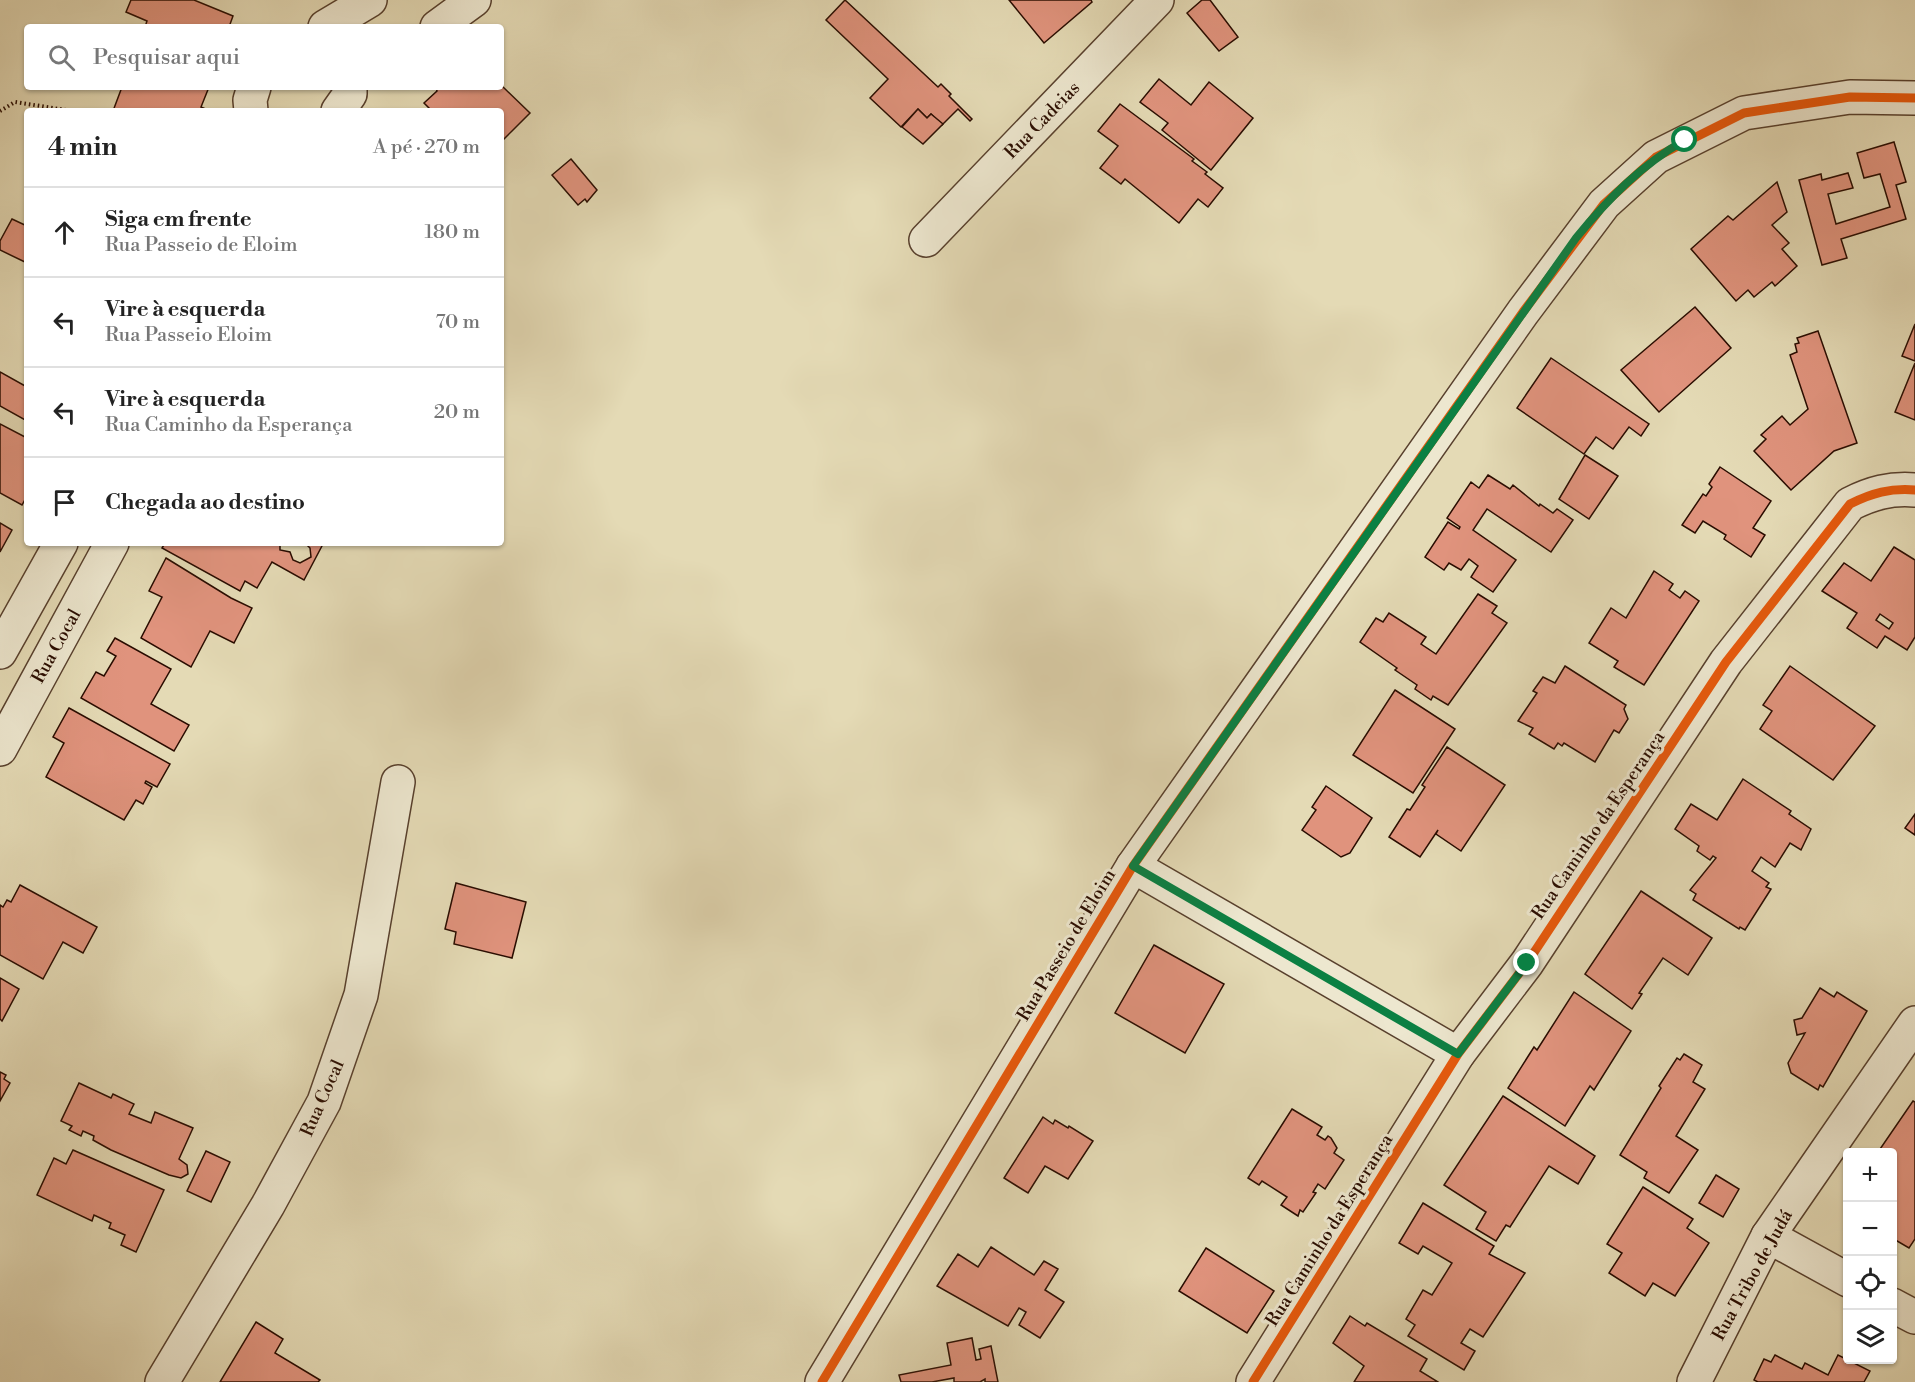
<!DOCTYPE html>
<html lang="pt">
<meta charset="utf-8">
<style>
:root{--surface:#fff;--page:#f6f6f6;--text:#222;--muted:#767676;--line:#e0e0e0}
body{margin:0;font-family:"Libre Bodoni",serif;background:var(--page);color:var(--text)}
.controls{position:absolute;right:18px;bottom:18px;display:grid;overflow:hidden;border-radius:6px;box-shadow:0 2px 4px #0004}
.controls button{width:54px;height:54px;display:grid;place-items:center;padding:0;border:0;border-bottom:2px solid var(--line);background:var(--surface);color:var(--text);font:30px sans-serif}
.stop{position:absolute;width:18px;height:18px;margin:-14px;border:4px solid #0b8043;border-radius:50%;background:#fff}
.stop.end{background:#0b8043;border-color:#fff;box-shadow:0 2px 6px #0008}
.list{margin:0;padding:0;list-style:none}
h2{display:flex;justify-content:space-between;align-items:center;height:78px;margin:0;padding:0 24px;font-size:26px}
h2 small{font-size:20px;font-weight:400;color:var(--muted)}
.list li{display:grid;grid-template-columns:39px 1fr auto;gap:18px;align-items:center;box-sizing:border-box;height:90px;padding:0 24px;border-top:2px solid var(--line)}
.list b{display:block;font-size:22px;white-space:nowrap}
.list p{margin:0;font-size:20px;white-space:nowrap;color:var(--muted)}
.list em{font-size:20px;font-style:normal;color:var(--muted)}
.icon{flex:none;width:33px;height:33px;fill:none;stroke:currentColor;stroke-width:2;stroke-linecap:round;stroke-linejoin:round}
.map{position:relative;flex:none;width:1915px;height:1382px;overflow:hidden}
.search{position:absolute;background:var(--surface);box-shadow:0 2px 4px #0004;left:24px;top:24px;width:480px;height:66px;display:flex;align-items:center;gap:15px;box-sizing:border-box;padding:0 21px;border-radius:6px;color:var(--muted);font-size:22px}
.panel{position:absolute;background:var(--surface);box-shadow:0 2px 4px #0004;left:24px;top:108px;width:480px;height:438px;border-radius:6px}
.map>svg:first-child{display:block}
</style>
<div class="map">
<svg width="1915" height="1382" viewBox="0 0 1915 1382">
<rect width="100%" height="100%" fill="#e4dab5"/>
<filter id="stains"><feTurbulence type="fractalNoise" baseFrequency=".00333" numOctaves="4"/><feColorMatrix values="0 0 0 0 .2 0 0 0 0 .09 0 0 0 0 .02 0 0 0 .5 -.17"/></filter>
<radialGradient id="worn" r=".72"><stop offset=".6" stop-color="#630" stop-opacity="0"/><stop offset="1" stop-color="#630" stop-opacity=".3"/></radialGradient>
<g fill="#e0937d" stroke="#290c00" stroke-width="1.5" fill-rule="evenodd">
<polygon points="131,0 194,0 233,16 229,27 145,27 147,21 126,12"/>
<polygon points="845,0 938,87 941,84 951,94 949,96 972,119 970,121 958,109 942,125 931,114 927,118 918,109 901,127 870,98 888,79 826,20"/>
<polygon points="1009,0 1091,0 1092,2 1044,43"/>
<polygon points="1202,0 1210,0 1238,37 1219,51 1187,13"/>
<polygon points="1159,79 1191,105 1209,82 1253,118 1211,170 1162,130 1168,123 1140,102"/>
<polygon points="501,85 530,113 501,142 501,111 432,111 424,103 437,91 436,87 501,87"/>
<polygon points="122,87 209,87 201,107 210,111 113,111"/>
<polygon points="1120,104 1194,159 1192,161 1207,172 1205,174 1223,188 1208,207 1198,199 1179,223 1125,179 1121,184 1100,168 1118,146 1098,131"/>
<polygon points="918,109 927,118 931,114 943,124 923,144 902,127"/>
<polygon points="1894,142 1906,182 1896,185 1906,219 1841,239 1847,258 1822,265 1799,180 1821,174 1822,180 1848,173 1853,188 1828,194 1836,224 1890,207 1880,174 1864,178 1857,153"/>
<polygon points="571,159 597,190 587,202 585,199 578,205 552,175"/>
<polygon points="1777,182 1787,212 1772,225 1789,243 1782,249 1797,266 1775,286 1772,282 1754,297 1748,290 1736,301 1691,249 1728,216 1733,220"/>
<polygon points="12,219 27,226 27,263 0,250 0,241"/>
<polygon points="1695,307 1731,348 1659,412 1621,370"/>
<polygon points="1915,324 1915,361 1902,356"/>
<polygon points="1818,331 1857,443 1834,451 1791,490 1754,451 1766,439 1761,435 1782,416 1790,425 1808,409 1790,355 1797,352 1795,344 1799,343 1797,338"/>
<polygon points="1551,358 1649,424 1641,436 1629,427 1613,449 1596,437 1584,454 1517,408"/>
<polygon points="1915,363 1915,420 1895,412"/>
<polygon points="0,372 27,387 27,421 0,406"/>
<polygon points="0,424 27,438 27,496 22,505 0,493"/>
<polygon points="1585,455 1618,476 1589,519 1559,499"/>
<polygon points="1720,467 1771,501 1753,528 1765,535 1751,557 1724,539 1726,535 1703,521 1695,533 1682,525 1703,494 1706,496 1712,487 1709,484"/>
<polygon points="1488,475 1510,489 1513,485 1539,506 1540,504 1553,513 1557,509 1573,520 1551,552 1487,509 1473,530 1516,560 1493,592 1471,577 1478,566 1469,559 1461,570 1449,563 1444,570 1425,557 1448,522 1459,529 1460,527 1447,518 1471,482 1479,488"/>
<polygon points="0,523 12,530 0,552"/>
<polygon points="165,543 280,543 280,550 290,552 293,560 300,563 311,557 310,548 305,543 323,544 304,580 272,562 257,588 245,581 240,591 162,548"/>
<path d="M1894,547l21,13v77l-8,13 -22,-14 -8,12 -30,-20 10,-15 -35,-22 22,-28 27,18zM1880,614l13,9 -4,6 -13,-9z"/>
<polygon points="166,558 231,598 252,608 234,643 210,631 191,667 141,638 162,597 149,591"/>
<polygon points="1654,571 1673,584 1669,590 1680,598 1685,591 1699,601 1644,685 1614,667 1618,661 1589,643 1611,608 1626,618"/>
<polygon points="1478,594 1497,606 1492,613 1507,623 1448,705 1433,696 1431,700 1415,689 1417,685 1395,670 1397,668 1360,642 1376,618 1383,622 1389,613 1426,637 1421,644 1436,654"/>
<polygon points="115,638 171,669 151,704 189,725 174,751 81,698 96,672 104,676 116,656 107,651"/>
<polygon points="1565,666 1626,705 1624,709 1628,719 1619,733 1614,730 1595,762 1564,743 1562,746 1558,743 1554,749 1529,734 1533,728 1518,721 1537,693 1533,691 1543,677 1555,683"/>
<polygon points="1790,666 1875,726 1833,780 1760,729 1772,711 1763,705"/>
<polygon points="1395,690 1455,729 1413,793 1353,755"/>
<polygon points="69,708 170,764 157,787 146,781 145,783 152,787 143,804 136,800 124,820 46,777 64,743 53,737"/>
<polygon points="1447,747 1505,785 1461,851 1436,834 1438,830 1420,857 1389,837 1407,809 1410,810 1425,787 1422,785"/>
<polygon points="1743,779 1791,811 1789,814 1811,829 1801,850 1790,843 1775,867 1761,857 1752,871 1769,883 1766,887 1771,889 1745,930 1740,927 1739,929 1693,900 1696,894 1690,890 1716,858 1713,856 1710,860 1697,851 1699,846 1675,829 1691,804 1717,820"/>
<polygon points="1326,786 1372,818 1350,853 1341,857 1302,830 1316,810 1312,807"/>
<polygon points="1915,814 1915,835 1905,828"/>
<polygon points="456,883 526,902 512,958 454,944 456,932 445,929"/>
<polygon points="20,885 97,927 83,953 63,942 43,979 0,955 0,905 3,907 7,900 11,902"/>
<polygon points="1641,891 1712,938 1688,975 1663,958 1639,993 1642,994 1632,1009 1585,974"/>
<polygon points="1154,945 1224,984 1185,1053 1115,1013"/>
<polygon points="0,978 19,989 2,1021 0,1019"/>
<polygon points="1820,988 1834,997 1837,992 1867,1011 1823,1087 1820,1085 1818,1090 1791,1073 1788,1063 1805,1033 1797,1035 1794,1020 1802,1018"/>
<polygon points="1574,992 1631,1031 1594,1090 1590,1086 1565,1126 1508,1088 1534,1047 1537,1050"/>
<polygon points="1684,1054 1702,1065 1693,1082 1705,1089 1676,1136 1698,1150 1669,1193 1644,1178 1647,1172 1620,1155 1661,1088 1659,1086 1677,1058 1680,1060"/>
<polygon points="0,1072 6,1075 4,1079 10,1083 0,1101"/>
<polygon points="79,1083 111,1098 113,1094 134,1104 129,1114 151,1123 155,1112 193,1128 179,1159 187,1165 188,1174 181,1178 169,1175 111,1150 93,1140 94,1136 83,1131 81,1136 69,1130 72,1126 61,1121"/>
<polygon points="1503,1096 1595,1156 1578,1184 1549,1166 1510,1227 1506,1225 1496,1241 1476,1229 1486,1212 1444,1185"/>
<polygon points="1913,1101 1915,1102 1915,1239 1909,1248 1892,1238 1892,1152 1878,1152"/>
<polygon points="1292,1109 1322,1127 1317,1135 1325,1140 1328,1136 1331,1138 1337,1148 1334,1153 1344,1160 1325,1189 1318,1184 1313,1192 1316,1193 1303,1212 1300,1210 1298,1216 1281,1205 1287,1197 1262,1181 1259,1185 1248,1178"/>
<polygon points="1043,1117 1053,1124 1055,1120 1068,1128 1069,1126 1093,1141 1068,1179 1045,1166 1028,1193 1004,1178"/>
<polygon points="73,1150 164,1190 136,1252 121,1245 125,1235 109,1228 111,1223 94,1215 92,1221 37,1195 54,1158 66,1164"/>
<polygon points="206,1151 230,1162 211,1202 187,1191"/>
<polygon points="1716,1175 1739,1189 1723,1217 1699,1203"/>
<polygon points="1643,1187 1693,1219 1687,1228 1709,1243 1675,1296 1653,1283 1645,1296 1609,1273 1622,1253 1607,1244"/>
<polygon points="1423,1203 1494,1246 1489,1254 1525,1273 1483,1337 1470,1329 1461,1343 1475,1351 1464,1370 1408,1336 1415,1325 1406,1319 1423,1290 1432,1295 1452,1263 1423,1246 1418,1254 1399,1243"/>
<polygon points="991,1247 1034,1275 1044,1261 1058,1269 1045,1290 1064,1302 1040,1338 1019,1325 1026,1312 1019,1308 1008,1326 937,1286 958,1254 978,1267"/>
<polygon points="1206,1248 1274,1291 1247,1333 1179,1291"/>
<polygon points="1350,1316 1365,1326 1367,1323 1427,1359 1420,1371 1438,1382 1354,1382 1364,1366 1333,1343"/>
<polygon points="256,1322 283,1339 275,1353 320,1380 318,1382 220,1382"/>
<polygon points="972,1338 976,1360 981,1359 979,1349 991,1346 998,1382 985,1382 985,1379 980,1382 954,1382 954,1378 932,1382 901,1382 899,1375 951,1365 947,1343"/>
<polygon points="1775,1355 1802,1369 1805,1363 1828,1375 1838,1355 1870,1371 1864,1382 1758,1382 1754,1380 1764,1359 1771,1362"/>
</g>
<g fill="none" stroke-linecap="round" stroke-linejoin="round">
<g stroke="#58402d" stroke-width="36">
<g id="minor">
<polyline points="325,27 370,0"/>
<polyline points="437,27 474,0"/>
<polyline points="251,111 250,100 254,87"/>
<polyline points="338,111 350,94 350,87"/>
<polyline points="926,240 1157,0"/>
<polyline points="0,652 61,543"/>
<polyline points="0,749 112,543"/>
<polyline points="1133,866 1458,1054"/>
<polyline points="1768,1236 1848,1280"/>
<polyline points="1892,1305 1915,1317"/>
<polyline points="162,1382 268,1205 324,1102 361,995 398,782"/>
<polyline points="822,1382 1133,866 1523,312 1604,204 1656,157 1744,113 1850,97 1915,98"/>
<path d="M1253,1382l205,-328 69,-91 199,-301 124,-158c22,-11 40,-16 65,-14"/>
<polyline points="1694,1382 1768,1236 1915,1023"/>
</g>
</g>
<polyline stroke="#290c00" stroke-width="4" stroke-dasharray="1.5 3" stroke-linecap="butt" points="0,111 15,102 72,111"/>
<use href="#minor" stroke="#ede7cf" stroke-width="33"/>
<g stroke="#ede7cf" stroke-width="13">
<g id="cycleway">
<polyline points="822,1382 1133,866 1523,312 1604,204 1656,157 1744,113 1850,97 1915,98"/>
<path d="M1253,1382l205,-328 69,-91 199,-301 124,-158c22,-11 40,-16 65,-14"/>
</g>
</g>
<use href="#cycleway" stroke="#e8590c" stroke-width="9"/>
</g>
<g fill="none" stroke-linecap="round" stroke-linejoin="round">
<path stroke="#0b8043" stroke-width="8" d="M1527,963l-69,91 -325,-188 443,-628c32,-39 65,-73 109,-98"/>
</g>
<g text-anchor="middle" stroke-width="6" stroke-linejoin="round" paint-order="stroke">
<g font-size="18" fill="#290c00" stroke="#ede7cf">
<text transform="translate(1042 120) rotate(-46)" y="6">Rua Cadeias</text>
<text transform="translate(56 646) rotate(-61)" y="6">Rua Cocal</text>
<text transform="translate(1598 825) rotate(-56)" y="6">Rua Caminho da Esperança</text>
<text transform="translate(1066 945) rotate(-59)" y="6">Rua Passeio de Eloim</text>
<text transform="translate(322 1098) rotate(-66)" y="6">Rua Cocal</text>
<text transform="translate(1329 1230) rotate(-58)" y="6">Rua Caminho da Esperança</text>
<text transform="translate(1752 1275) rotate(-61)" y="6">Rua Tribo de Judá</text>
</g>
</g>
<rect width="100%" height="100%" filter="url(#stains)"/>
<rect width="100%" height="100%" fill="url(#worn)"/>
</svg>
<div class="controls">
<button>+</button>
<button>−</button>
<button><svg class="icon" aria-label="locate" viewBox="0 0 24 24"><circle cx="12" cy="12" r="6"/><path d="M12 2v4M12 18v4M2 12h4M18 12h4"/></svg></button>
<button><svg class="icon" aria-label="layers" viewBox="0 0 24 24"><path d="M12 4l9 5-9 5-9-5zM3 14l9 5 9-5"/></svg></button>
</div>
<div class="stop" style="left:1685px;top:140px"></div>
<div class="stop end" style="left:1527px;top:963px"></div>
<div class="search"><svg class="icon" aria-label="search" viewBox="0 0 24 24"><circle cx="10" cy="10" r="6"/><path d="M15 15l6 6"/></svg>Pesquisar aqui</div>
<section class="panel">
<h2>4 min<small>A pé · 270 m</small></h2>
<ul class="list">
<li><svg class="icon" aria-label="ahead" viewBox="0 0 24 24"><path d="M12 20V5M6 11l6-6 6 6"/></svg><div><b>Siga em frente</b><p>Rua Passeio de Eloim</p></div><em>180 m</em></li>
<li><svg class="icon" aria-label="left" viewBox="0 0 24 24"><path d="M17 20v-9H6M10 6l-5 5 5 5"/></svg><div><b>Vire à esquerda</b><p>Rua Passeio Eloim</p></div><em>70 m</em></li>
<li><svg class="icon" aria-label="left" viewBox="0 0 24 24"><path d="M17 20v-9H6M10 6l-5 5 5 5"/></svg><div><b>Vire à esquerda</b><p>Rua Caminho da Esperança</p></div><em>20 m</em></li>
<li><svg class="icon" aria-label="arrive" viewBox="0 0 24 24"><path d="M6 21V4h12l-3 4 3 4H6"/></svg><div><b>Chegada ao destino</b></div></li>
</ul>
</section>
</div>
